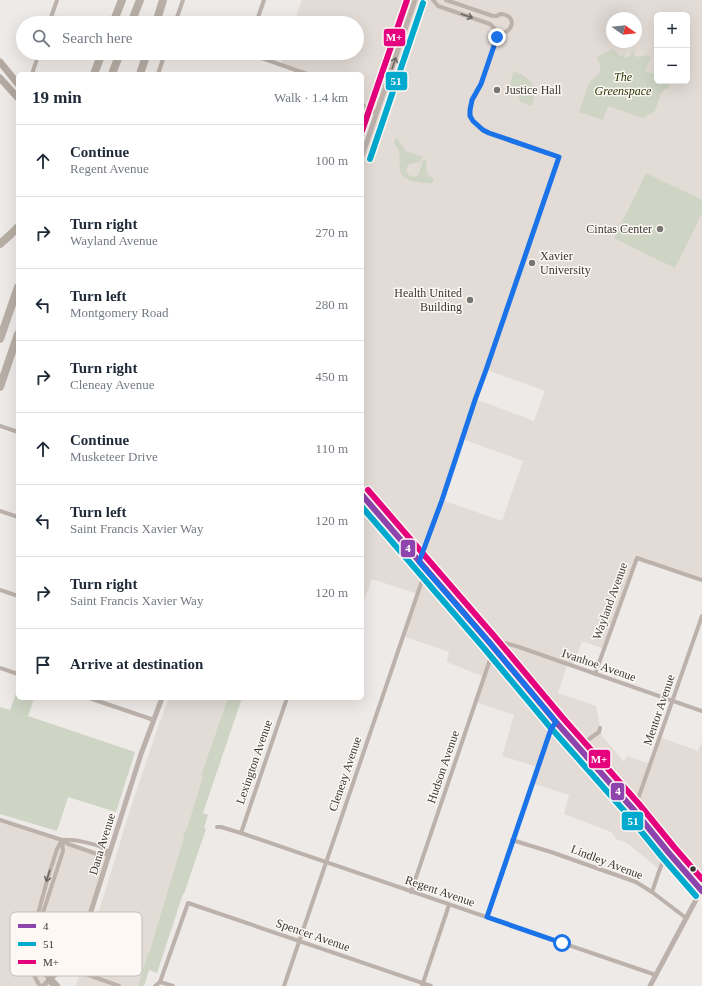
<!DOCTYPE html>
<meta charset="utf-8">
<style>
:root{--surface:#fff;--page:#f2f2f3;--text:#1f2937;--muted:#747a83;--line:#e0e1e3}
body{margin:0;font-family:Georgia,serif;background:var(--page);color:var(--text)}
.controls{position:absolute;right:12px;top:12px;display:grid;overflow:hidden;border-radius:6px;box-shadow:0 4px 16px #0002}
.controls button{width:36px;height:36px;display:grid;place-items:center;padding:0;border:0;border-bottom:1px solid var(--line);background:var(--surface);color:var(--text);font:20px sans-serif}
.compass{position:absolute;left:606px;top:12px;width:36px;height:36px;border-radius:50%;background:var(--surface);box-shadow:0 4px 16px #0002;rotate:104deg}
.stop{position:absolute;width:12px;height:12px;margin:-9px;border:3px solid #1a73e8;border-radius:50%;background:#fff}
.stop.end{background:#1a73e8;border-color:#fff;box-shadow:0 1px 4px #0008}
.list{margin:0;padding:0;list-style:none}
h2{display:flex;justify-content:space-between;align-items:center;height:52px;margin:0;padding:0 16px;font-size:17px}
h2 small{font-size:13px;font-weight:400;color:var(--muted)}
.list li{display:grid;grid-template-columns:26px 1fr auto;gap:12px;align-items:center;box-sizing:border-box;height:72px;padding:0 16px;border-top:1px solid var(--line)}
.list b{display:block;font-size:15px;white-space:nowrap}
.list p{margin:0;font-size:13px;white-space:nowrap;color:var(--muted)}
.list em{font-size:13px;font-style:normal;color:var(--muted)}
.icon{flex:none;width:22px;height:22px;fill:none;stroke:currentColor;stroke-width:2;stroke-linecap:round;stroke-linejoin:round}
.map{position:relative;flex:none;width:702px;height:986px;overflow:hidden}
.search{position:absolute;background:var(--surface);box-shadow:0 4px 16px #0002;left:16px;top:16px;width:348px;height:44px;display:flex;align-items:center;gap:10px;box-sizing:border-box;padding:0 14px;border-radius:22px;color:var(--muted);font-size:15px}
.panel{position:absolute;background:var(--surface);box-shadow:0 4px 16px #0002;left:16px;top:72px;width:348px;height:628px;border-radius:6px}
.map>svg:first-child{display:block}
</style>
<div class="map">
<svg width="702" height="986" viewBox="0 0 702 986">
<rect width="100%" height="100%" fill="#edeae8"/>
<g fill="#e3dbd5" fill-rule="evenodd">
<path d="M302,0h400v580l-65,-21 -33,90 -22,-8 -9,25 -6,-1 -9,28 38,13 4,22 -1,4 25,30 3,-6 23,8 10,-27 38,14 4,-10v150l-34,-38 -9,16 -32,-26 -11,-4 -5,-7 -47,-18 5,-19 -37,-12 6,-16 -36,-11 12,-41 -38,-13 8,-25 -37,-15 2,-10 -46,-16 15,-42 -46,-15 -10,27v-450l15,-43 -15,-9v-30h-55l-27,-9 4,-12h73v-30h-63zM657,15h30v66h-30zM612,18h24v24h-24zM487,370l58,21 -11,30 -59,-22zM462,439l61,22 -21,60 -60,-21z"/>
<polygon points="169,698 228,698 201,775 203,776 186,831 185,831 184,837 149,953 148,953 138,986 76,986 130,810 159,724"/>
<polygon points="0,820 100,855 109,853 92,909 76,947 43,986 0,986"/>
</g>
<g fill="#cfd5c4">
<path d="M613,49l7,7 5,-2 -1,4 6,-2 2,-6 4,7 12,-2 3,3 -6,13 9,3 2,-5h1v12h11l1,6 -7,4 -7,20 -12,7 -35,-12 -5,14 -24,-8c4,-9 6,-21 11,-30 2,-5 8,-4 10,-11 1,-5 0,-8 -3,-12l1,-3z"/>
<path d="M514,71c9,4 15,7 20,16l-2,1 2,10 -2,8 -11,-4c-3,-8 -5,-12 -12,-15z"/>
<path d="M397,138l8,12 3,2 15,5 -4,6 -3,-1v1c-4,0 -7,0 -9,4 -4,10 14,15 13,1l2,-1 -1,-4 4,-4 1,1 1,14 7,5 -2,4h-9l-12,-2 -8,-5 -3,-4 -1,-21 -5,-8 1,-4z"/>
<polygon points="646,173 702,200 702,213 675,268 614,238"/>
<polygon points="18,688 18,698 34,698 28,716 135,752 116,812 68,797 57,831 0,814 0,707 10,710"/>
<polygon points="228,698 242,698 203,813 208,815 204,828 206,829 184,894 183,894 157,973 149,970 144,986 138,986 148,953 149,953 184,837 183,836 185,831 186,831 203,776 201,775"/>
</g>
<g fill="none" stroke-linecap="round" stroke-linejoin="round">
<g stroke="#bcb2ab" stroke-width="4">
<path d="M433,0l5,6 52,18c2,2 5,5 7,7 13,8 24,-16 3,-17l-3,2h-4l-47,-16"/>
<polyline points="49,23 57,0"/>
<polyline points="175,23 183,0"/>
<polyline points="256,23 264,0"/>
<polyline points="247,53 307,74"/>
<polyline points="32,74 39,53"/>
<polyline points="158,74 165,53"/>
<path d="M362,104c4,5 9,7 15,9"/>
<polyline points="0,426 18,432"/>
<polyline points="0,511 18,517"/>
<polyline points="420,561 442,500 475,400 486,370 559,157 489,133 483,130 473,121 470,115 470,110 472,100 481,84 499,32"/>
<polyline points="0,590 18,596"/>
<path d="M489,642c11,-1 20,2 30,5l183,64"/>
<polyline points="0,668 18,674"/>
<polyline points="595,674 637,558 702,580"/>
<polyline points="89,698 154,720"/>
<polyline points="578,747 599,732 600,728"/>
<polyline points="633,809 638,799 702,616"/>
<polyline points="0,820 62,840 68,844 77,847 100,855 109,853"/>
<polyline points="217,827 221,827 241,833 656,975"/>
<polyline points="241,833 287,698"/>
<path d="M63,840c10,-1 29,3 38,7 3,1 6,4 8,6"/>
<polyline points="512,840 551,852 636,882 652,892 686,918"/>
<polyline points="699,888 702,878"/>
<polyline points="411,892 494,648"/>
<path d="M652,892c5,-14 8,-27 16,-40"/>
<polyline points="487,917 551,729 556,722"/>
<polyline points="65,963 80,972 119,986"/>
<polyline points="50,980 40,969 37,963 34,947 38,928 63,851 62,840"/>
<polyline points="160,982 173,986"/>
<path d="M40,986c-8,-12 -12,-25 -11,-39l19,-70 9,-28 5,-9"/>
<polyline points="155,986 160,982 188,903 431,986"/>
<polyline points="284,986 426,569"/>
<polyline points="422,986 449,905"/>
</g>
<g stroke="#bcb2ab" stroke-width="5">
<polyline points="362,135 408,0"/>
<polyline points="362,156 415,0"/>
<path d="M43,986c13,-11 25,-24 33,-39 4,-7 7,-14 10,-20l55,-173 21,-56"/>
<polyline points="650,986 698,896 699,888"/>
</g>
<g stroke="#b4a9a1" stroke-width="7">
<polyline points="0,62 18,84"/>
<polyline points="0,78 18,98"/>
<polyline points="362,495 489,642 556,722 633,809 668,852 702,891"/>
</g>
<g stroke="#b7aea5" stroke-width="8">
<polyline points="113,23 122,0"/>
<polyline points="131,23 140,0"/>
<polyline points="156,23 163,0"/>
<polyline points="94,74 102,53"/>
<polyline points="112,74 120,53"/>
<polyline points="140,74 147,53"/>
<polyline points="0,244 11,234 18,227"/>
<polyline points="0,339 18,287"/>
<polyline points="0,387 18,334"/>
<polyline points="50,980 56,986"/>
</g>
<g stroke="#fdf8f3" stroke-width="9">
<polyline id="bus-1" points="362,495 489,642 556,722 633,809 668,852 702,891"/>
</g>
<g stroke="#fdf8f3" stroke-width="9">
<g id="bus-2">
<polyline points="370,159 423,3"/>
<polyline points="362,507 483,647 550,727 627,814 662,857 696,896"/>
</g>
</g>
<g stroke="#fdf8f3" stroke-width="9">
<g id="bus-3">
<polyline points="362,131 407,0"/>
<polyline points="368,490 495,637 562,717 639,804 674,847 702,879"/>
</g>
</g>
<use href="#bus-1" stroke="#8e44ad" stroke-width="6"/>
<use href="#bus-2" stroke="#00a9ce" stroke-width="6"/>
<use href="#bus-3" stroke="#e5007d" stroke-width="6"/>
</g>
<defs><path id="oneway-shaft" d="M-6 0H5M1.5-3L5.5 0L1.5 3" fill="none" stroke-width="1.6" stroke-linecap="round" stroke-linejoin="round"/></defs>
<g stroke="#6d6864">
<use href="#oneway-shaft" transform="translate(467 16) rotate(19)"/>
<use href="#oneway-shaft" transform="translate(394 63) rotate(-71)"/>
<use href="#oneway-shaft" transform="translate(48 876) rotate(107)"/>
</g>
<g fill="none" stroke-linecap="round" stroke-linejoin="round">
<polyline stroke="#1a73e8" stroke-width="5" points="497,37 481,84 472,100 470,110 470,116 473,121 483,130 489,133 559,157 486,370 475,400 442,500 419,562 489,642 556,722 551,729 487,917 562,943"/>
</g>
<g fill="#787674" stroke="#fdf8f3" stroke-width="1.5">
<circle cx="497" cy="90" r="4"/>
<circle cx="660" cy="229" r="4"/>
<circle cx="532" cy="263" r="4"/>
<circle cx="470" cy="300" r="4"/>
</g>
<circle fill="#393735" stroke="#fdf8f3" stroke-width="1.5" cx="693" cy="869" r="3.5"/>
<g text-anchor="middle" stroke-width="3" stroke-linejoin="round" paint-order="stroke">
<g font-size="12" font-style="italic" fill="#263704" stroke="#fdf8f3">
<text x="623" y="81">The<tspan x="623" dy="14">Greenspace</tspan></text>
</g>
<g font-size="12" fill="#393735" stroke="#fdf8f3" text-anchor="start">
<text x="505" y="94">Justice Hall</text>
<text x="652" y="233" text-anchor="end">Cintas Center</text>
<text x="540" y="260">Xavier<tspan x="540" dy="14">University</tspan></text>
<text x="462" y="297" text-anchor="end">Health United<tspan x="462" dy="14">Building</tspan></text>
</g>
<g font-size="12" fill="#393735" stroke="#fdf8f3">
<text transform="translate(610 601) rotate(-70)" y="4">Wayland Avenue</text>
<text transform="translate(599 665) rotate(19)" y="4">Ivanhoe Avenue</text>
<text transform="translate(659 710) rotate(-71)" y="4">Mentor Avenue</text>
<text transform="translate(254 762) rotate(-71)" y="4">Lexington Avenue</text>
<text transform="translate(443 767) rotate(-71)" y="4">Hudson Avenue</text>
<text transform="translate(345 774) rotate(-71)" y="4">Cleneay Avenue</text>
<text transform="translate(102 844) rotate(-73)" y="4">Dana Avenue</text>
<text transform="translate(607 862) rotate(21)" y="4">Lindley Avenue</text>
<text transform="translate(440 891) rotate(19)" y="4">Regent Avenue</text>
<text transform="translate(313 935) rotate(19)" y="4">Spencer Avenue</text>
</g>
</g>
<rect x="10" y="912" width="132" height="64" rx="6" fill="#fdf8f3" stroke="#c2beba" stroke-width="1"/>
<rect x="18" y="924" width="18" height="4" fill="#8e44ad"/>
<rect x="18" y="942" width="18" height="4" fill="#00a9ce"/>
<rect x="18" y="960" width="18" height="4" fill="#e5007d"/>
<g font-size="11" fill="#393735">
<text x="43" y="930">4</text>
<text x="43" y="948">51</text>
<text x="43" y="966">M+</text>
</g>
<g stroke="#fdf8f3" stroke-width="1.5">
<rect x="383" y="28" width="23" height="19" rx="4" fill="#e5007d"/>
<rect x="385" y="71" width="23" height="20" rx="4" fill="#00a9ce"/>
<rect x="400" y="539" width="16" height="19" rx="4" fill="#8e44ad"/>
<rect x="588" y="749" width="23" height="20" rx="4" fill="#e5007d"/>
<rect x="610" y="782" width="15" height="19" rx="4" fill="#8e44ad"/>
<rect x="621" y="811" width="23" height="20" rx="4" fill="#00a9ce"/>
</g>
<g font-size="11" text-anchor="middle" font-weight="bold" fill="#fff">
<text x="394" y="41">M+</text>
<text x="396" y="85">51</text>
<text x="408" y="552">4</text>
<text x="599" y="763">M+</text>
<text x="618" y="795">4</text>
<text x="633" y="825">51</text>
</g>
</svg>
<div class="controls">
<button>+</button>
<button>−</button>
</div>
<svg class="compass" viewBox="-18 -18 36 36"><path d="M0-13l5 13h-10z" fill="#e53935"/><path d="M0 13l5-13h-10z" fill="#747a83"/></svg>
<div class="stop" style="left:562px;top:943px"></div>
<div class="stop end" style="left:497px;top:37px"></div>
<div class="search"><svg class="icon" aria-label="search" viewBox="0 0 24 24"><circle cx="10" cy="10" r="6"/><path d="M15 15l6 6"/></svg>Search here</div>
<section class="panel">
<h2>19 min<small>Walk · 1.4 km</small></h2>
<ul class="list">
<li><svg class="icon" aria-label="ahead" viewBox="0 0 24 24"><path d="M12 20V5M6 11l6-6 6 6"/></svg><div><b>Continue</b><p>Regent Avenue</p></div><em>100 m</em></li>
<li><svg class="icon" aria-label="right" viewBox="0 0 24 24"><path d="M7 20v-9h11M14 6l5 5-5 5"/></svg><div><b>Turn right</b><p>Wayland Avenue</p></div><em>270 m</em></li>
<li><svg class="icon" aria-label="left" viewBox="0 0 24 24"><path d="M17 20v-9H6M10 6l-5 5 5 5"/></svg><div><b>Turn left</b><p>Montgomery Road</p></div><em>280 m</em></li>
<li><svg class="icon" aria-label="right" viewBox="0 0 24 24"><path d="M7 20v-9h11M14 6l5 5-5 5"/></svg><div><b>Turn right</b><p>Cleneay Avenue</p></div><em>450 m</em></li>
<li><svg class="icon" aria-label="ahead" viewBox="0 0 24 24"><path d="M12 20V5M6 11l6-6 6 6"/></svg><div><b>Continue</b><p>Musketeer Drive</p></div><em>110 m</em></li>
<li><svg class="icon" aria-label="left" viewBox="0 0 24 24"><path d="M17 20v-9H6M10 6l-5 5 5 5"/></svg><div><b>Turn left</b><p>Saint Francis Xavier Way</p></div><em>120 m</em></li>
<li><svg class="icon" aria-label="right" viewBox="0 0 24 24"><path d="M7 20v-9h11M14 6l5 5-5 5"/></svg><div><b>Turn right</b><p>Saint Francis Xavier Way</p></div><em>120 m</em></li>
<li><svg class="icon" aria-label="arrive" viewBox="0 0 24 24"><path d="M6 21V4h12l-3 4 3 4H6"/></svg><div><b>Arrive at destination</b></div></li>
</ul>
</section>
</div>
